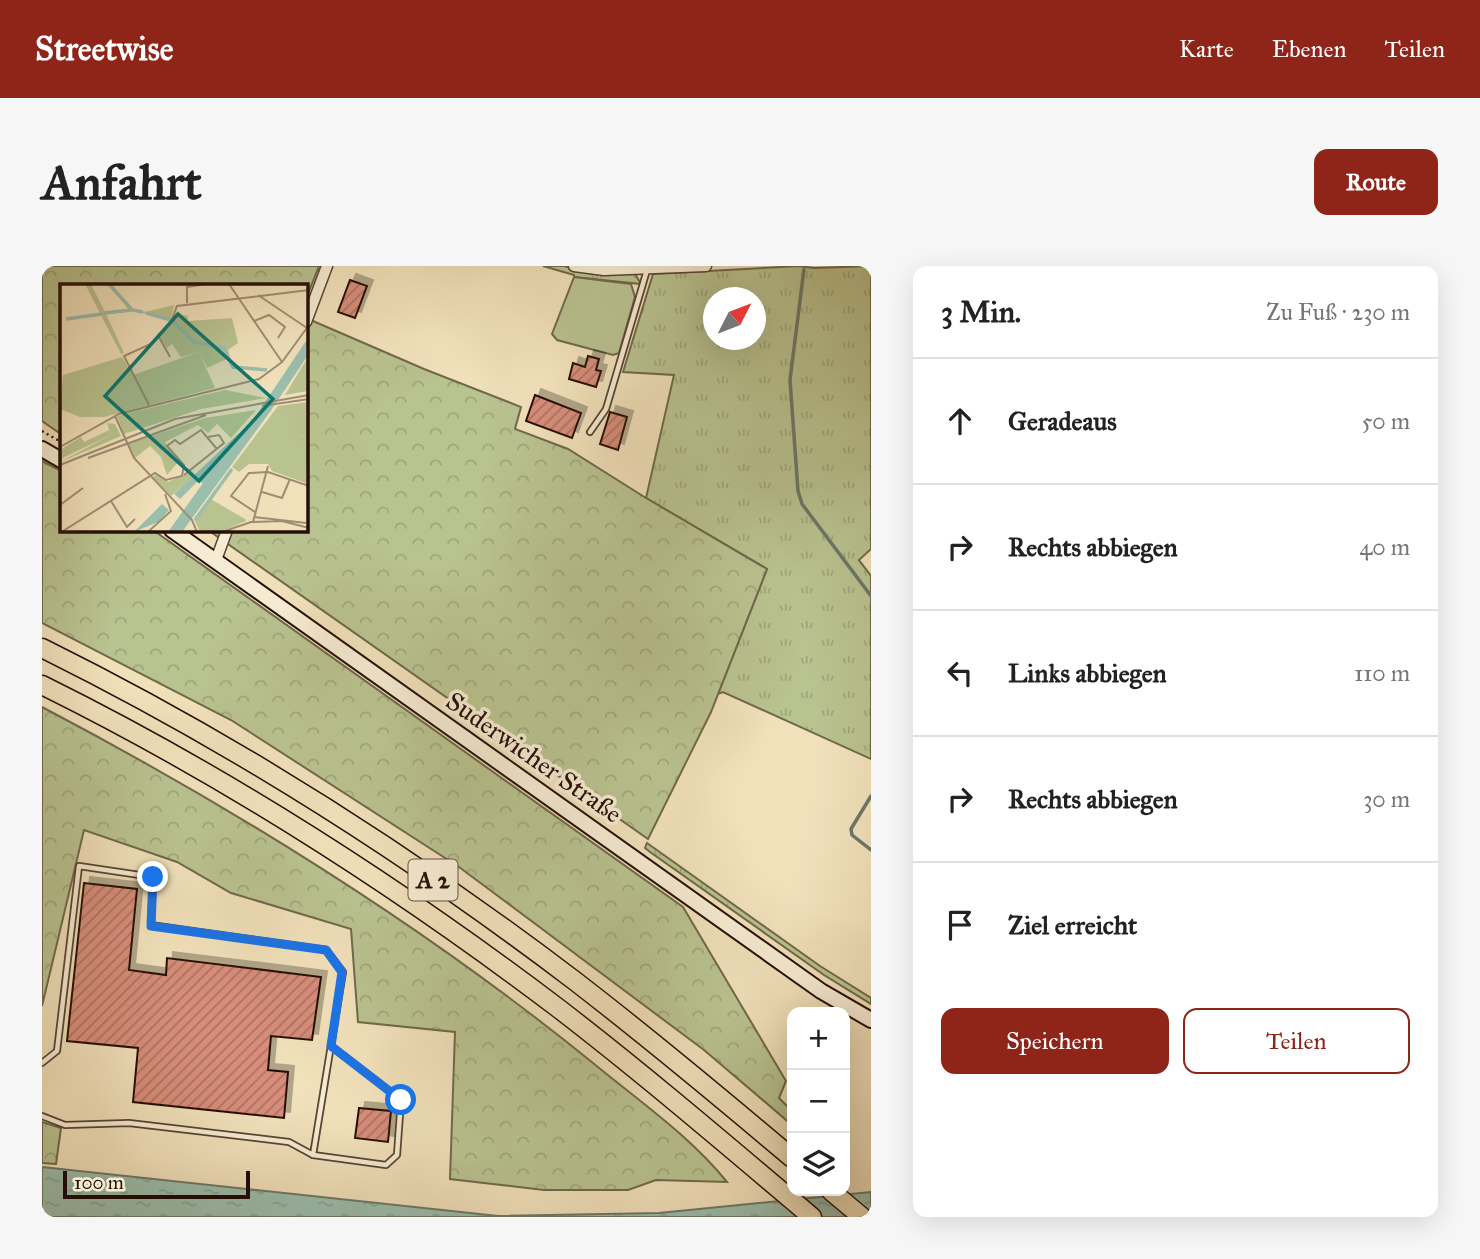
<!DOCTYPE html>
<html lang="de">
<meta charset="utf-8">
<style>
:root{--surface:#fff;--page:#f6f6f6;--text:#222;--muted:#767676;--line:#e0e0e0;--accent:#8f2418}
body{margin:0;font-family:"IM FELL Great Primer",serif;background:var(--page);color:var(--text)}
.controls{position:absolute;right:21px;bottom:21px;display:grid;overflow:hidden;border-radius:14px;box-shadow:0 7px 28px #0002}
.controls button{width:63px;height:63px;display:grid;place-items:center;padding:0;border:0;border-bottom:2px solid var(--line);background:var(--surface);color:var(--text);font:35px sans-serif}
.compass{position:absolute;left:661px;top:21px;width:63px;height:63px;border-radius:50%;background:var(--surface);box-shadow:0 7px 28px #0002;rotate:48deg}
.scale{position:absolute;left:21px;bottom:18px;width:187px;box-sizing:border-box;padding-left:7px;border:4px solid #250f06;border-top:0;font-size:19px;line-height:24px;white-space:nowrap;color:#250f06;-webkit-text-stroke:5px #f6ecd3;paint-order:stroke}
.stop{position:absolute;width:21px;height:21px;margin:-16px;border:5px solid #1a73e8;border-radius:50%;background:#fff}
.stop.end{background:#1a73e8;border-color:#fff;box-shadow:0 2px 7px #0008}
.list{margin:0;padding:0;list-style:none}
h2{display:flex;justify-content:space-between;align-items:center;height:91px;margin:0;padding:0 28px;font-size:30px}
h2 small{font-size:23px;font-weight:400;color:var(--muted)}
.list li{display:grid;grid-template-columns:46px 1fr auto;gap:21px;align-items:center;box-sizing:border-box;height:126px;padding:0 28px;border-top:2px solid var(--line)}
.list b{display:block;font-size:26px;white-space:nowrap}
.list em{font-size:23px;font-style:normal;color:var(--muted)}
.actions{display:flex;gap:14px;padding:21px 28px}
.actions a{flex:1;padding:16px 0;border:2px solid var(--accent);border-radius:14px;text-align:center;font-size:24px;color:var(--accent)}
.actions .main{background:var(--accent);color:#fff}
.icon{flex:none;width:38px;height:38px;fill:none;stroke:currentColor;stroke-width:2;stroke-linecap:round;stroke-linejoin:round}
.map{position:relative;flex:none;width:829px;height:951px;overflow:hidden;border-radius:14px}
header{display:flex;align-items:center;gap:42px;box-sizing:border-box;height:98px;padding:0 35px;background:var(--accent);color:#fff}
header strong{font-size:33px}
nav{display:flex;gap:38px;margin-inline-start:auto;font-size:24px}
.intro{display:flex;align-items:center;justify-content:space-between;box-sizing:border-box;height:168px;padding:0 42px}
h1{margin:0;font-size:49px}
.button{padding:18px 32px;border-radius:14px;background:var(--accent);color:#fff;font-size:24px;font-weight:700}
main{display:flex;gap:42px;padding:0 42px}
aside{flex:1;background:var(--surface);border-radius:14px;box-shadow:0 7px 28px #0002}
.map>svg:first-child{display:block}
</style>
<header>
<strong>Streetwise</strong>
<nav><a>Karte</a><a>Ebenen</a><a>Teilen</a></nav>
</header>
<div class="intro"><h1>Anfahrt</h1><a class="button">Route</a></div>
<main>
<div class="map">
<svg width="829" height="951" viewBox="0 0 829 951">
<defs>
<pattern id="grass-tufts" width="24" height="20" patternUnits="userSpaceOnUse" patternTransform="scale(1.75)"><rect width="24" height="20" fill="#b9c390"/><path d="M3 7l-1-3M5 7V3M7 7l1-3M15 17l-1-3M17 17v-4M19 17l1-3" fill="none" stroke="#9fa67b"/></pattern>
<pattern id="forest-crowns" width="20" height="18" patternUnits="userSpaceOnUse" patternTransform="scale(1.75)"><rect width="20" height="18" fill="#b9c390"/><path d="M2 6a3 3 0 1 1 6 0M12 15a3 3 0 1 1 6 0" fill="none" stroke="#9fa67b"/></pattern>
<pattern id="water-ripples" width="26" height="14" patternUnits="userSpaceOnUse" patternTransform="scale(1.75)"><rect width="26" height="14" fill="#9bbead"/><path d="M2 4q2-2 4 0t4 0M15 11q2-2 4 0t4 0" fill="none" stroke="#85a293"/></pattern>
<pattern id="building-hatch" width="6" height="6" patternUnits="userSpaceOnUse" patternTransform="scale(1.75)"><rect width="6" height="6" fill="#d78d7a"/><path d="M-1 1l2-2M0 6l6-6M5 7l2-2" fill="none" stroke="#ae7262"/></pattern>
<filter id="shadow"><feDropShadow dx="6" dy="-6" stdDeviation="0" flood-color="#0004"/></filter>
</defs>
<rect width="100%" height="100%" fill="#f1e1bb"/>
<filter id="stains"><feTurbulence type="fractalNoise" baseFrequency=".00286" numOctaves="4"/><feColorMatrix values="0 0 0 0 .2 0 0 0 0 .09 0 0 0 0 .02 0 0 0 .5 -.17"/></filter>
<radialGradient id="worn" r=".72"><stop offset=".6" stop-color="#630" stop-opacity="0"/><stop offset="1" stop-color="#630" stop-opacity=".3"/></radialGradient>
<g fill="url(#grass-tufts)" stroke="#6f694b" stroke-width="2" fill-rule="evenodd">
<polygon points="501,0 522,0 543,6 592,6 599,18 532,11 532,9"/>
<path d="M757,0l15,2 57,-2v283l-12,11 12,16v183l-148,-67 -5,2 49,-125 -121,-71 28,-123 -51,-3 30,-98zM671,32h42v42h-42z"/>
<polygon points="605,577 778,700 829,732 829,738 782,709 608,586 603,582"/>
</g>
<g fill="url(#forest-crowns)" stroke="#6f694b" stroke-width="2">
<polygon points="0,0 277,0 264,33 264,19 19,19 19,168 0,155"/>
<polygon points="264,52 382,103 479,141 473,163 526,183 604,232 725,303 669,446 606,573 166,264 264,264"/>
<polygon points="0,195 19,205 19,264 111,264 641,641 744,815 737,832 750,845 750,859 662,784 417,601 189,454 0,357"/>
<path d="M0,441c194,102 381,218 551,356 46,38 97,73 134,119l-71,-2 -28,10h-84l-94,-11 5,-147 -97,-10 -7,-93 -120,-36 -54,-31 -93,-32 -42,176z"/>
<polygon points="0,856 19,862 14,898 0,897"/>
</g>
<polygon fill="#b9c390" stroke="#6f694b" stroke-width="2" points="532,11 589,18 593,31 577,87 571,89 515,74 510,68"/>
<polygon fill="url(#water-ripples)" stroke="#6c786a" stroke-width="2" points="0,901 456,950 617,947 829,926 829,951 5,951 0,949"/>
<g fill="none" stroke-linecap="round" stroke-linejoin="round">
<g stroke="#6c786a" stroke-width="3.5">
<polyline points="762,3 748,114 756,225 760,238 829,330"/>
<polyline points="829,530 809,563 810,569 829,584"/>
</g>
</g>
<g fill="url(#building-hatch)" stroke="#250f06" stroke-width="2" filter="url(#shadow)">
<polygon points="308,14 325,20 313,52 296,46"/>
<polygon points="546,90 557,93 554,104 559,105 554,121 527,113 531,97 543,101"/>
<polygon points="493,129 539,147 530,172 484,155"/>
<polygon points="568,146 585,151 576,184 558,178"/>
<polygon points="42,617 95,623 87,704 124,709 125,692 279,711 270,774 229,770 226,804 246,806 242,852 91,836 96,782 25,775"/>
<polygon points="317,842 349,845 346,876 313,872"/>
</g>
<g fill="none" stroke-linecap="round" stroke-linejoin="round">
<g stroke="#584433" stroke-width="8">
<g id="service">
<polyline points="548,166 564,143 605,4"/>
<polyline points="0,797 15,785 37,600 111,611 109,659 284,684 301,706 271,889"/>
<polyline points="0,850 23,859 87,857 247,876 271,889 344,899 355,889 359,834 289,780"/>
</g>
</g>
<g stroke="#584433" stroke-width="13">
<g id="minor">
<polyline points="532,0 562,4 664,0"/>
<polyline points="264,56 285,0"/>
<polyline points="174,294 185,264"/>
</g>
</g>
<g stroke="#250f06" stroke-width="18">
<g id="secondary">
<polyline points="0,183 19,194"/>
<polyline points="130,264 779,725 829,754"/>
</g>
</g>
<g stroke="#250f06" stroke-width="21">
<g id="motorway">
<path d="M0,382c188,93 366,206 533,333 74,57 146,117 217,177"/>
<path d="M0,419c182,90 355,201 516,323 87,67 170,138 254,209"/>
<polyline points="789,925 820,951"/>
</g>
</g>
<polyline stroke="#250f06" stroke-width="2.5" stroke-dasharray="2 3.5" stroke-linecap="butt" points="0,165 19,176"/>
<use href="#service" stroke="#f6ecd3" stroke-width="4.5"/>
<use href="#minor" stroke="#f6ecd3" stroke-width="10"/>
<use href="#secondary" stroke="#f6ecd3" stroke-width="14"/>
<use href="#motorway" stroke="#f1e1bb" stroke-width="18"/>
</g>
<g fill="none" stroke-linecap="round" stroke-linejoin="round">
<polyline stroke="#1a73e8" stroke-width="9" points="111,611 109,660 284,684 300,706 289,780 359,834"/>
</g>
<g text-anchor="middle" stroke-width="7" stroke-linejoin="round" paint-order="stroke">
<rect fill="#f6ecd3" stroke="#645144" stroke-width="2" x="366.5" y="593.5" width="49" height="41" rx="5"/>
<g font-size="24" font-weight="bold" fill="#250f06">
<text x="391" y="622">A 2</text>
</g>
<g font-size="26" fill="#250f06" stroke="#f6ecd3">
<text transform="translate(492 491) rotate(35)" y="9">Suderwicher Straße</text>
</g>
</g>
<g transform="translate(18 18)">
<rect width="248" height="248" fill="#f1e1bb"/>
<path d="M25,0h6l14,28 23,-3 -18,-25 23,25 11,3 30,-7 -3,15 -36,-9 -29,3 18,39 -3,1zM116,29l12,3v5l44,-3 6,25 -10,7 5,18 -4,-10 -22,10 -8,-16 -18,5 -9,-13 -5,4 -7,-11zM49,146l2,5 -51,24v-9l21,-13 3,5z" fill="#b9c390"/>
<path d="M139,68l16,36 -111,29h-24l-20,-8 3,-34 59,-18 11,18zM248,73v34l-23,4zM165,106l41,8 -65,11 -77,25 -7,-18zM248,118v33l-10,1 -25,28 -1,7 -4,-7h-19l-10,8 -7,-5 46,-61zM196,126l-25,28 -14,-14 -9,9 -10,-8 -33,17 13,20 -11,13 -6,-18 -11,-11 -15,12 -7,-14 77,-26zM47,139l8,1 6,12 -61,26 51,-27zM132,187l3,4 -24,21 -18,-19 4,-3 11,8zM149,214l36,21 1,2 -26,11h-20l-6,-13z" fill="#b9c390"/>
<path d="M229,145l9,1v6l10,-1 -2,48 -34,-12 2,-34z" fill="#b9c390"/>
<path d="M248,54v17l-38,57 -88,120h-14l35,-49 -5,-2 -18,18 -6,-5 79,-74zM102,220l7,6 -11,12 -24,10z" fill="#9bbead"/>
<path fill="none" stroke="#9bbead" stroke-width="3.5" d="M49,0l23,26 11,2M44,29l27,-3M86,29l25,7M6,35l36,-5M114,38l20,20 30,6 9,19 34,3M135,236l37,-51"/>
<path fill="none" stroke="#9f8d73" stroke-width="2" d="M169,0l53,78M198,11l49,33M127,19v-16l19,-3M194,37l15,-6 16,12 -7,11M99,53l11,20M89,121l-25,-49 29,-13 18,-21 6,-16 132,-16M202,122l47,-7M55,132l19,42 58,62 5,12M0,163l59,-33 140,-35 23,-17 27,-37M28,174l118,-43M0,181l115,-46 134,-24M124,191l40,-32 -5,-8 -11,2M202,208l20,6 8,-19M51,217l16,26 8,-8M0,221l23,-17M195,228l-24,-16 18,-23 19,-1 41,14M194,233l52,6M193,238l15,-56M3,247l92,-58 11,7 16,-4 2,-11 -17,-19 8,-6 5,4 21,-14 16,19M89,247l22,-20 -6,-17M162,248l29,-10 31,-1 27,7"/>
<path fill="#0f766e" fill-opacity="0.15" stroke="#0f766e" stroke-width="3.5" d="M118,30l95,85 -74,82 -94,-85z"/>
<rect width="248" height="248" fill="none" stroke="#250f06" stroke-width="3.5"/>
</g>
<rect width="100%" height="100%" filter="url(#stains)"/>
<rect width="100%" height="100%" fill="url(#worn)"/>
</svg>
<div class="controls">
<button>+</button>
<button>−</button>
<button><svg class="icon" aria-label="layers" viewBox="0 0 24 24"><path d="M12 4l9 5-9 5-9-5zM3 14l9 5 9-5"/></svg></button>
</div>
<svg class="compass" viewBox="-18 -18 36 36"><path d="M0-13l5 13h-10z" fill="#e53935"/><path d="M0 13l5-13h-10z" fill="#767676"/></svg>
<div class="scale">100 m</div>
<div class="stop" style="left:359px;top:834px"></div>
<div class="stop end" style="left:111px;top:611px"></div>
</div>
<aside>
<h2>3 Min.<small>Zu Fuß · 230 m</small></h2>
<ul class="list">
<li><svg class="icon" aria-label="ahead" viewBox="0 0 24 24"><path d="M12 20V5M6 11l6-6 6 6"/></svg><div><b>Geradeaus</b></div><em>50 m</em></li>
<li><svg class="icon" aria-label="right" viewBox="0 0 24 24"><path d="M7 20v-9h11M14 6l5 5-5 5"/></svg><div><b>Rechts abbiegen</b></div><em>40 m</em></li>
<li><svg class="icon" aria-label="left" viewBox="0 0 24 24"><path d="M17 20v-9H6M10 6l-5 5 5 5"/></svg><div><b>Links abbiegen</b></div><em>110 m</em></li>
<li><svg class="icon" aria-label="right" viewBox="0 0 24 24"><path d="M7 20v-9h11M14 6l5 5-5 5"/></svg><div><b>Rechts abbiegen</b></div><em>30 m</em></li>
<li><svg class="icon" aria-label="arrive" viewBox="0 0 24 24"><path d="M6 21V4h12l-3 4 3 4H6"/></svg><div><b>Ziel erreicht</b></div></li>
</ul>
<div class="actions"><a class="main">Speichern</a><a>Teilen</a></div>
</aside>
</main>
